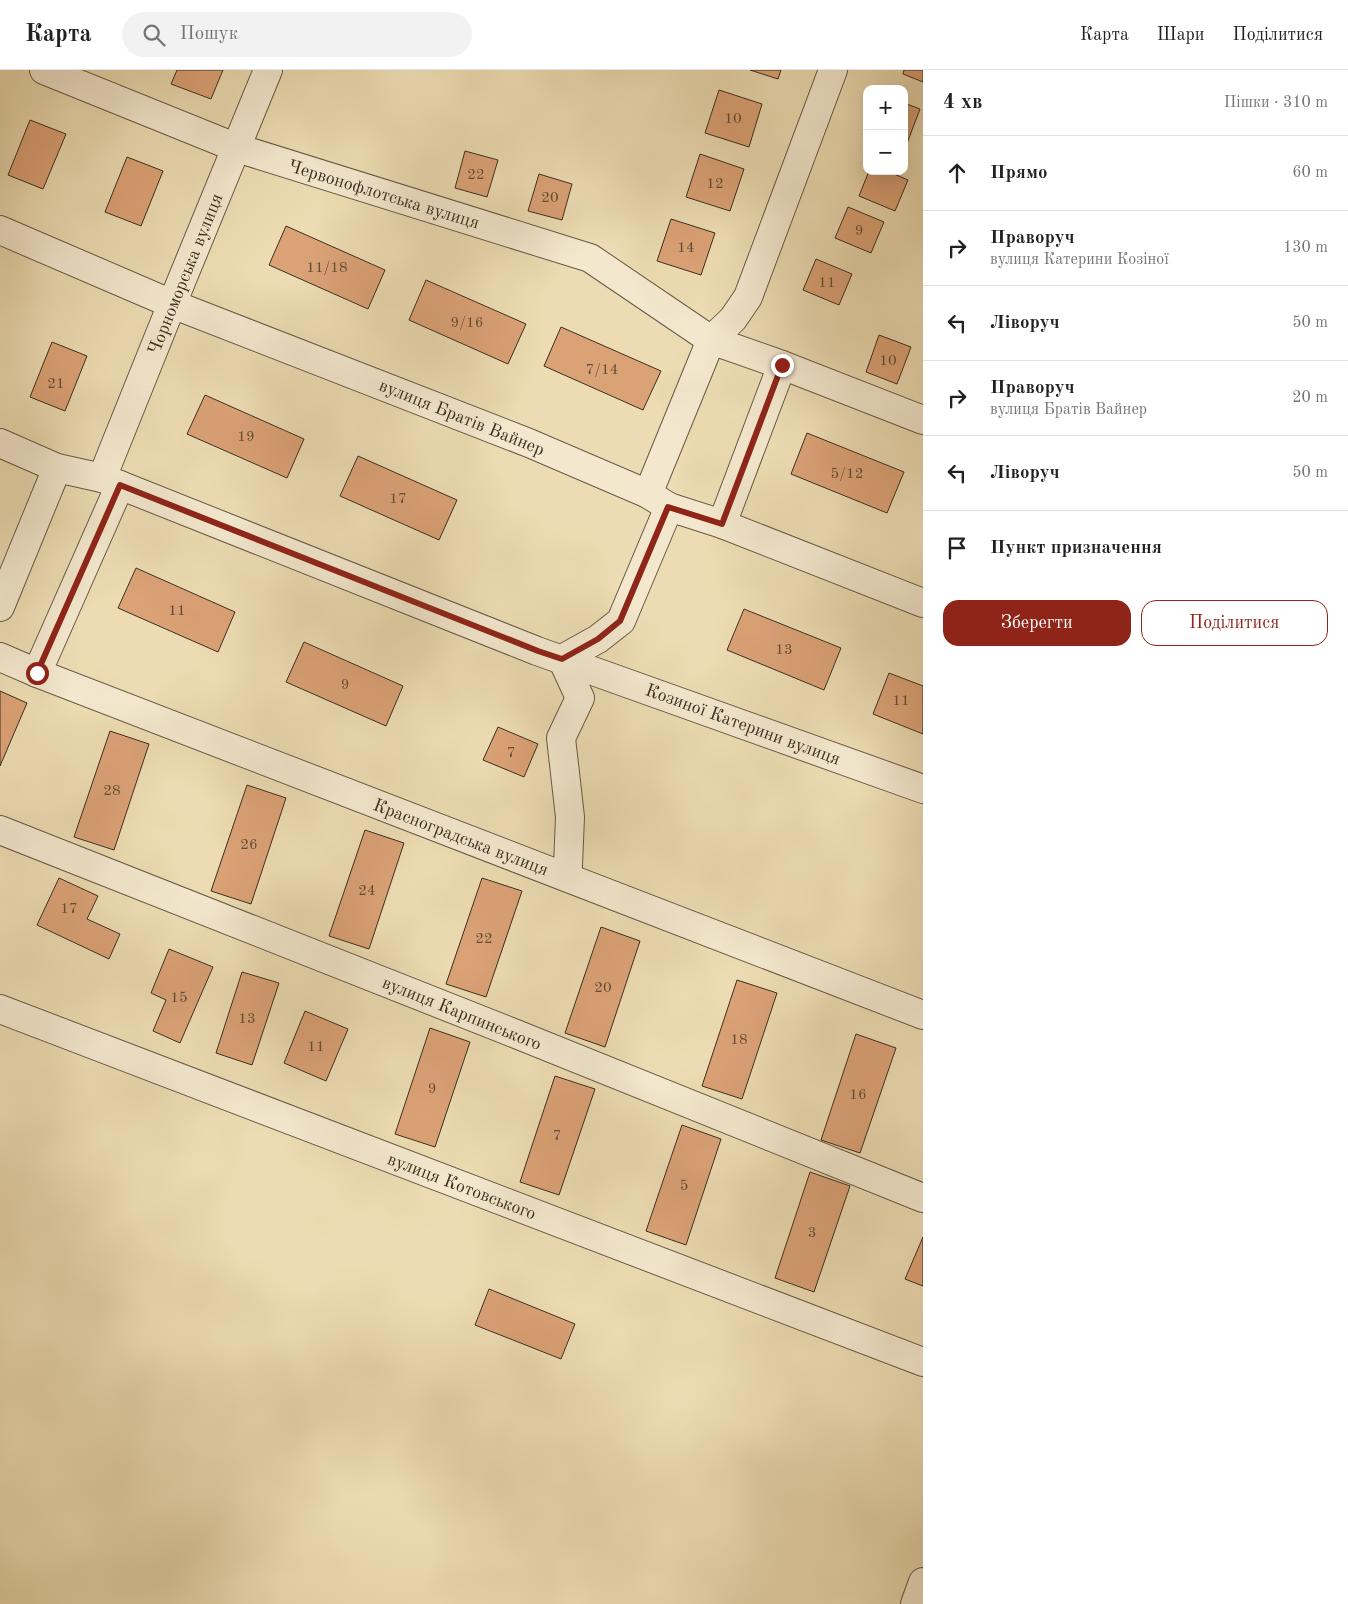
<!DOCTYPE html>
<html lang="uk">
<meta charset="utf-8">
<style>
:root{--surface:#fff;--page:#f2f2f2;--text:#202124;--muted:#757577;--line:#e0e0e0;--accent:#8f2418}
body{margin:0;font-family:"Old Standard TT",serif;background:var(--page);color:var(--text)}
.controls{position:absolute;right:15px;top:15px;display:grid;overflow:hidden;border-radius:10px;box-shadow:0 5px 20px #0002}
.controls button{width:45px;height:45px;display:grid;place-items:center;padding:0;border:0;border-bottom:1px solid var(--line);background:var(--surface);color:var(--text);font:25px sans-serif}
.stop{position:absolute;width:15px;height:15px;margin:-11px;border:4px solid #8f2418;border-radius:50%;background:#fff}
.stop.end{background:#8f2418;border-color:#fff;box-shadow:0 1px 5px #0008}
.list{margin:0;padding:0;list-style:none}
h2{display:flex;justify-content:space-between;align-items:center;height:65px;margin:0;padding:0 20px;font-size:21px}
h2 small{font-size:16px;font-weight:400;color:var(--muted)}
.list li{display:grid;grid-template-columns:32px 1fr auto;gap:15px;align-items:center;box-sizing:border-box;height:75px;padding:0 20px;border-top:1px solid var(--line)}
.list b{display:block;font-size:19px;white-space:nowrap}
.list p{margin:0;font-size:16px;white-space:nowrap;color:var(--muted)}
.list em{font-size:16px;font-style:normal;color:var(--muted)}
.actions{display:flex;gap:10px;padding:15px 20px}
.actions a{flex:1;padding:11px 0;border:1px solid var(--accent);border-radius:15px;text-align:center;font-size:18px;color:var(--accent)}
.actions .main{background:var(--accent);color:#fff}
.icon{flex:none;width:28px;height:28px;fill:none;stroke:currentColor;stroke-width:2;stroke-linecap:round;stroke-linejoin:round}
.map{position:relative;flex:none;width:923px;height:1534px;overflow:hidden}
header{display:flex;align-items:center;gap:30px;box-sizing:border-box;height:70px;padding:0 25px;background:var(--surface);border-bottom:1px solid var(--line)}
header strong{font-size:24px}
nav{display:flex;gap:28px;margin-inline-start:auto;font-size:18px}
.search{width:350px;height:45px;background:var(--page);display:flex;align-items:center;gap:12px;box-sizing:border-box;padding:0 18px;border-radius:28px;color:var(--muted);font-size:19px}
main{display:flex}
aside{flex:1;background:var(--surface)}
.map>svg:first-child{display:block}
</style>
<header>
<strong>Карта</strong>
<div class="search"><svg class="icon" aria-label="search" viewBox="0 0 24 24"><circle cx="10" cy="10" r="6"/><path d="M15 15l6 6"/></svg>Пошук</div>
<nav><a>Карта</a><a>Шари</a><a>Поділитися</a></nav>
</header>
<main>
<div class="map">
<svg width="923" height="1534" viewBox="0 0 923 1534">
<rect width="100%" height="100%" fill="#eddcb3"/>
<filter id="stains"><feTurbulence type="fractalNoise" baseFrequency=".004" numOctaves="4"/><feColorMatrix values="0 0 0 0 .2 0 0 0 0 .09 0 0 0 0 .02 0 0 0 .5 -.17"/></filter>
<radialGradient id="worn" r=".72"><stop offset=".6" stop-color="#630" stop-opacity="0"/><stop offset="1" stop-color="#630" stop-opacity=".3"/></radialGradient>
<g fill="#dba276" stroke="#3a2f21">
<polygon points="177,0 223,0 211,29 171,14"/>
<polygon points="750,0 781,0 778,9"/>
<polygon points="904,0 923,0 923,12 903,4"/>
<polygon points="719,20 762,34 749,77 705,63"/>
<polygon points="904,33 920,39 906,76 904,75"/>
<polygon points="30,50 66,64 43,119 8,105"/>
<polygon points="465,81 498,90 487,127 455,118"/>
<polygon points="700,84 744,99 730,141 686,127"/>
<polygon points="127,87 163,101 141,156 105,142"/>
<polygon points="869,101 887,101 908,110 895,141 859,126"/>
<polygon points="539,104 572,114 562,150 528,141"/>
<polygon points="848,137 884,152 871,183 835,168"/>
<polygon points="671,149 715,163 701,205 657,191"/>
<polygon points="286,156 385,200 368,239 269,195"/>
<polygon points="816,189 852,204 839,235 803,220"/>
<polygon points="426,210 526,254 508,294 409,250"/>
<polygon points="561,257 661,301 643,340 544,296"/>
<polygon points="879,265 911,277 897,314 866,302"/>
<polygon points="52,272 87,286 65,341 30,327"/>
<polygon points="205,325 304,369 287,408 187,364"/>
<polygon points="807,363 904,402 887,443 791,404"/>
<polygon points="358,386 457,430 439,470 340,426"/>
<polygon points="136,498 235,542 218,582 118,538"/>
<polygon points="744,539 841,578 824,620 727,580"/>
<polygon points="304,572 403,616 386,656 286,612"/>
<polygon points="889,603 923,616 923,664 873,644"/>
<polygon points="0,621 27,633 0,696"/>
<polygon points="498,657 538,674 524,707 483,690"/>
<polygon points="110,661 149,674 114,780 74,767"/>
<polygon points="247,715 286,728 251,834 211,821"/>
<polygon points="365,760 404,773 369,879 329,866"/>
<polygon points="59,808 98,826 87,849 120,864 109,889 37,855"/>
<polygon points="482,808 522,821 486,927 446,914"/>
<polygon points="601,857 640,871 605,977 565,963"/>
<polygon points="169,879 213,897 180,973 153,961 166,930 151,923"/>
<polygon points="242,902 279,913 252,995 216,983"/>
<polygon points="737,910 777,923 742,1029 702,1016"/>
<polygon points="305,941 348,959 326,1011 284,993"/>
<polygon points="430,958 470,972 435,1077 395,1064"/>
<polygon points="856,964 896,978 860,1083 821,1070"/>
<polygon points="555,1006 595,1019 559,1125 520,1112"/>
<polygon points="682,1055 721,1069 686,1175 646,1161"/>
<polygon points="810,1102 850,1116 814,1222 775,1208"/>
<polygon points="923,1167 923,1216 905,1209"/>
<polygon points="489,1219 575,1254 561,1289 475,1255"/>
</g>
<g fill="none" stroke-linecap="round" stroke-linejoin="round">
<g stroke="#675a46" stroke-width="30">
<g id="minor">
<polyline points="44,0 237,78 590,188 711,270 782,295 923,350"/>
<polyline points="0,160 172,234 529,373 648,424 669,437 722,454 923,533"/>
<polyline points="0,373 57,398 102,408 537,581 923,719"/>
<polyline points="102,408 172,234 268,0"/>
<polyline points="648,424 711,270 733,249 748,227 833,0"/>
<polyline points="722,454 782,295"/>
<polyline points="0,537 57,398"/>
<polyline points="0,587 37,603 923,945"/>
<polyline points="562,589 580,628 561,668 570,747 568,796 566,807"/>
<polyline points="562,589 598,569 621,551 669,437"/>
<polyline points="37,603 120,415"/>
<polyline points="0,760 516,964 923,1128"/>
<polyline points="0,939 923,1292"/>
<polyline points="915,1534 923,1512"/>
</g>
</g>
<use href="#minor" stroke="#f3e8ce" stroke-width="28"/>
</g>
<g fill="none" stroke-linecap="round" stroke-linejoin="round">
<polyline stroke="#8f2418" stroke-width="6" points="37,603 120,415 538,581 562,589 598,569 620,551 668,437 722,454 782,295"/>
</g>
<g text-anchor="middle" stroke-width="4" stroke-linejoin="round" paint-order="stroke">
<g font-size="15" fill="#624c36">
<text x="733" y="53">10</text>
<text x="476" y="109">22</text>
<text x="715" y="118">12</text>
<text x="550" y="132">20</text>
<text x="859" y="165">9</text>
<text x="686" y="182">14</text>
<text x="327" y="202">11/18</text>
<text x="827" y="217">11</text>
<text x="467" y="257">9/16</text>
<text x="888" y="295">10</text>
<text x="602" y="304">7/14</text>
<text x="56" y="318">21</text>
<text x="246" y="371">19</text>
<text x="847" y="408">5/12</text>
<text x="398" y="433">17</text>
<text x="177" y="545">11</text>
<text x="784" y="584">13</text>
<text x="345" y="619">9</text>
<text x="901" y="635">11</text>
<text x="511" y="687">7</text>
<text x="112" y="725">28</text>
<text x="249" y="779">26</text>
<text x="367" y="825">24</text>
<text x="69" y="843">17</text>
<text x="484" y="873">22</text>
<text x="603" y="922">20</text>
<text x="179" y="932">15</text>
<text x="247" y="953">13</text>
<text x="739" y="974">18</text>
<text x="316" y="981">11</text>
<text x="432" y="1023">9</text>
<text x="858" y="1029">16</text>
<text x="557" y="1070">7</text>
<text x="684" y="1120">5</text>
<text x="812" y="1167">3</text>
</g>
<g font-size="18" fill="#3a2f21" stroke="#f3e8ce">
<text transform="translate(384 124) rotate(17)" y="6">Червонофлотська вулиця</text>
<text transform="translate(185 204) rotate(-68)" y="6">Чорноморська вулиця</text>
<text transform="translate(462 347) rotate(22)" y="6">вулиця Братів Вайнер</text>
<text transform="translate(743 654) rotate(20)" y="6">Козиної Катерини вулиця</text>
<text transform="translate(461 767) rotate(21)" y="6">Красноградська вулиця</text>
<text transform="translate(462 943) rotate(22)" y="6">вулиця Карпинського</text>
<text transform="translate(462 1116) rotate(21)" y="6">вулиця Котовського</text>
</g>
</g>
<rect width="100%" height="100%" filter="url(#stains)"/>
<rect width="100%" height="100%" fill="url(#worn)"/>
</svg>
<div class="controls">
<button>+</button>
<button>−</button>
</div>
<div class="stop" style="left:37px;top:603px"></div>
<div class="stop end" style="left:782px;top:295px"></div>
</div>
<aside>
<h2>4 хв<small>Пішки · 310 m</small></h2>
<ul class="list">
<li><svg class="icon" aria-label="ahead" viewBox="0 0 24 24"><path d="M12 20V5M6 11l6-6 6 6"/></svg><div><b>Прямо</b></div><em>60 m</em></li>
<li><svg class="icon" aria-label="right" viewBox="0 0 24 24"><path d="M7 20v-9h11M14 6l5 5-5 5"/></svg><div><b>Праворуч</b><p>вулиця Катерини Козіної</p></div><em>130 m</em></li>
<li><svg class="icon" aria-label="left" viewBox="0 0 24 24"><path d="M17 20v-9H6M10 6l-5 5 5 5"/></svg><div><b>Ліворуч</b></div><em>50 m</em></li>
<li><svg class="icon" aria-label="right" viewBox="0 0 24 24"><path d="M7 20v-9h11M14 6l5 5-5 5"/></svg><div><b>Праворуч</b><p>вулиця Братів Вайнер</p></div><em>20 m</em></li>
<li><svg class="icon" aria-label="left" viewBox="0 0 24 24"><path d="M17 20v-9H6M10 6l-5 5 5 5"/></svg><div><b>Ліворуч</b></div><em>50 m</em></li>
<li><svg class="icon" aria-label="arrive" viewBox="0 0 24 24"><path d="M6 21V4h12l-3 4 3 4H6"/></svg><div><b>Пункт призначення</b></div></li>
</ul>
<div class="actions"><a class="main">Зберегти</a><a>Поділитися</a></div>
</aside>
</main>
